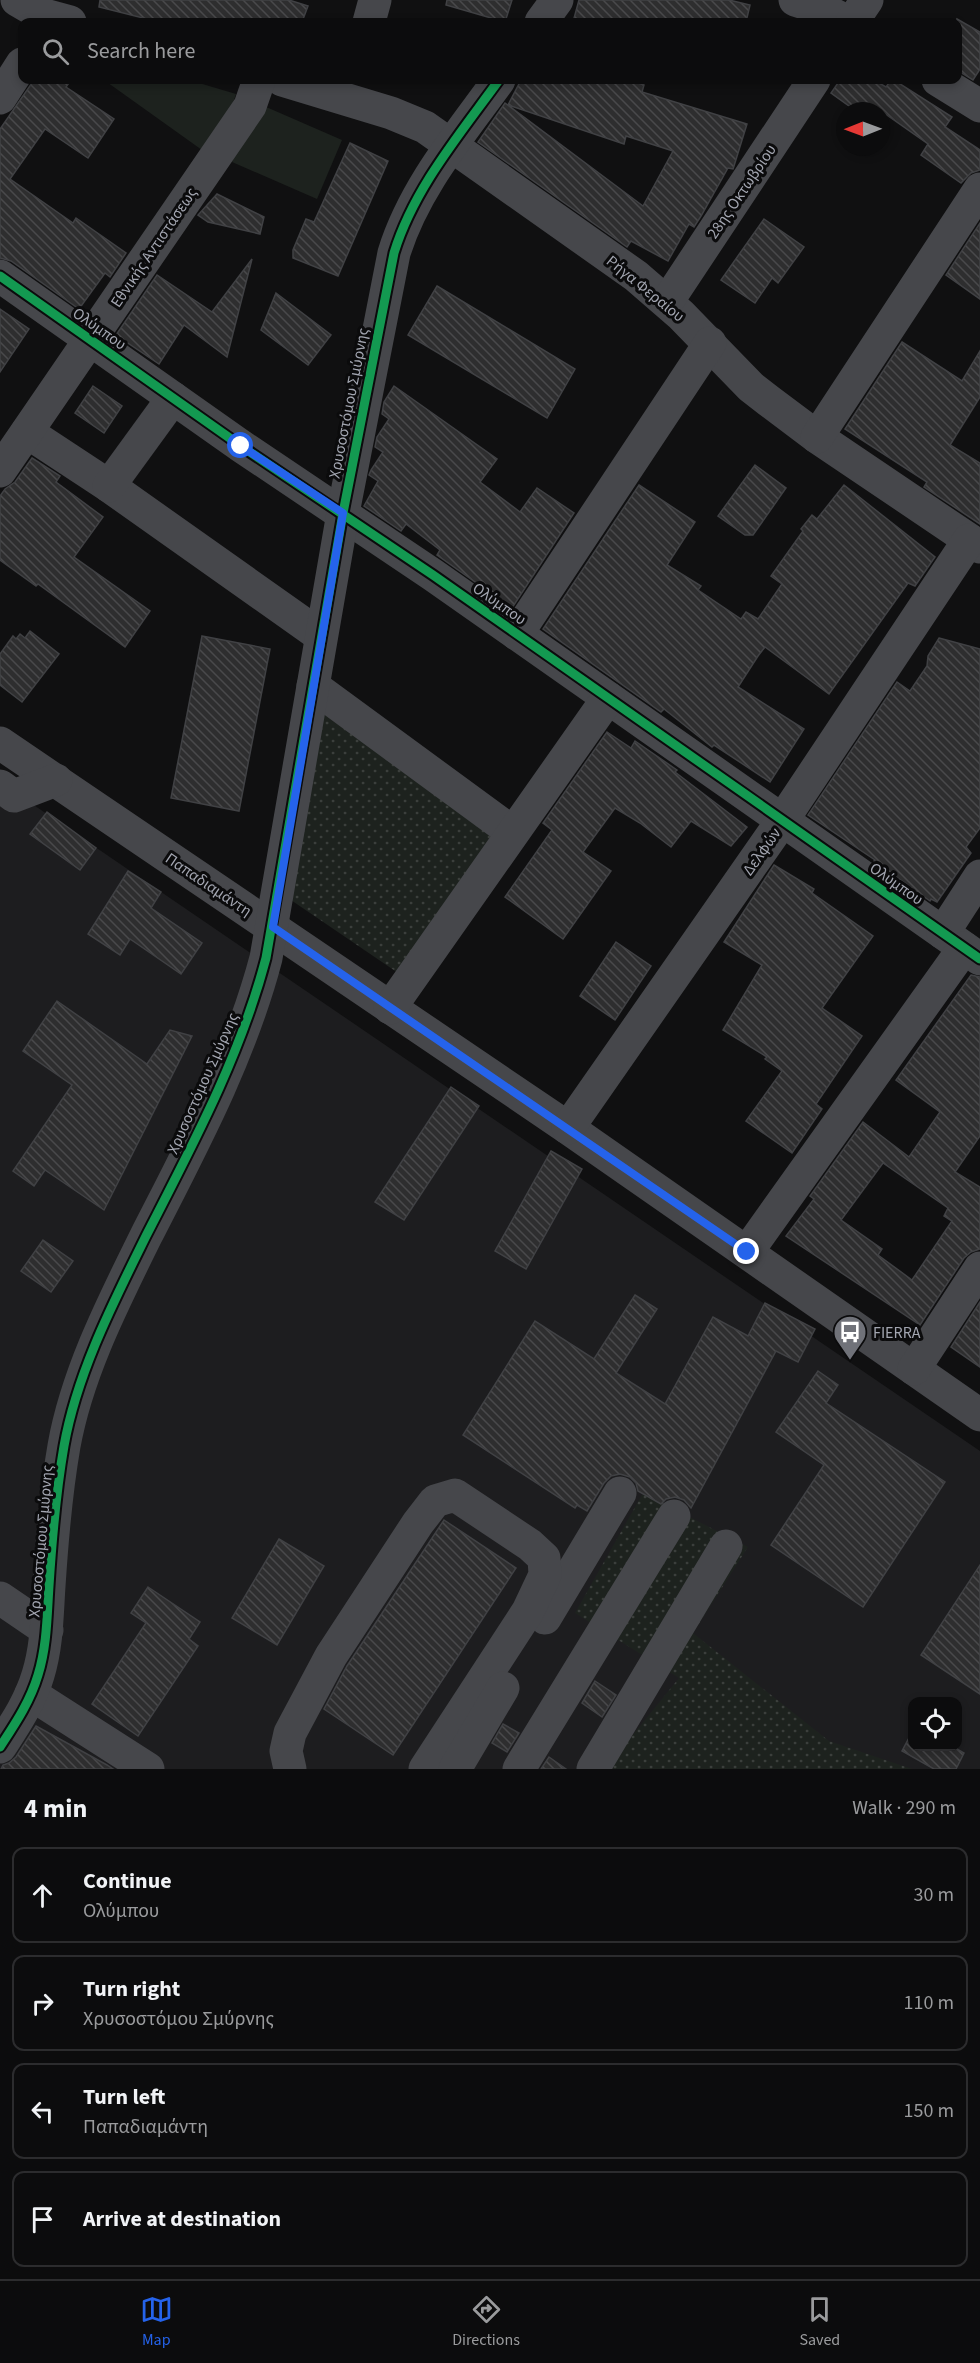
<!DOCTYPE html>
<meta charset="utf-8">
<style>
:root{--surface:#0c0c0d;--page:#151516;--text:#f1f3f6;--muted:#9a9b9d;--line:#2c2c2e;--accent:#2563eb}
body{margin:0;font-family:"Source Sans 3",sans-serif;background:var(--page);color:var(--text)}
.controls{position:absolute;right:18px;bottom:18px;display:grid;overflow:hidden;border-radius:12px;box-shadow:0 3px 9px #0003}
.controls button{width:54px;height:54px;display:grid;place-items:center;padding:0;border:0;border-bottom:2px solid var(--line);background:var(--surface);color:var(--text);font:30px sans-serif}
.compass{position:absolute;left:836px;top:102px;width:54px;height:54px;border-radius:50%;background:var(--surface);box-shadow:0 3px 9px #0003;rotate:269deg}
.stop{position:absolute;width:18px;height:18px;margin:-14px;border:4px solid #2563eb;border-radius:50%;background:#fff}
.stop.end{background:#2563eb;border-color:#fff;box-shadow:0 2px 6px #0008}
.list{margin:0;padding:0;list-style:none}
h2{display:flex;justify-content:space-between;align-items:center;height:78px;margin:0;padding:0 24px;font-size:26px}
h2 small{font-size:20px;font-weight:400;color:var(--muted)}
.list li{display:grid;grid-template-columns:39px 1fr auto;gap:18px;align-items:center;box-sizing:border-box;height:96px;margin:0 12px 12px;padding:0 12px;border:2px solid var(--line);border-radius:12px}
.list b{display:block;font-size:22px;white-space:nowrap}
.list p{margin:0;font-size:20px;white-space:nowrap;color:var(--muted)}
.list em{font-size:20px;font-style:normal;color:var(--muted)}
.icon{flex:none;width:33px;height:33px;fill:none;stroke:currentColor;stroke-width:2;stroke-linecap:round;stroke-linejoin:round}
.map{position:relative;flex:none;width:980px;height:1769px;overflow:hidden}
.search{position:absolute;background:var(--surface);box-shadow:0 3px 9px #0003;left:18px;right:18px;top:18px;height:66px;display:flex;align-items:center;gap:15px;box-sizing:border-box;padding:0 21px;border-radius:12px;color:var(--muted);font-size:22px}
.sheet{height:510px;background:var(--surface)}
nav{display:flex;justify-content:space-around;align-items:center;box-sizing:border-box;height:84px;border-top:2px solid var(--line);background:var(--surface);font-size:16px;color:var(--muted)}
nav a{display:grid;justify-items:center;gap:3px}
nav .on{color:var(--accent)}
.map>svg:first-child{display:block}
</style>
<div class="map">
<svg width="980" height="1769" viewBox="0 0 980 1769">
<defs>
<pattern id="grass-dots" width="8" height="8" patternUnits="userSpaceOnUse" patternTransform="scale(1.5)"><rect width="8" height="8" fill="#1d221e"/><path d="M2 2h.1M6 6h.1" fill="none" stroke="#3b3f3c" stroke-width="1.8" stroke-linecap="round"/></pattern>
<pattern id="building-back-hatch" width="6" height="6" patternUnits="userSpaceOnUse" patternTransform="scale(1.5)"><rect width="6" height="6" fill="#2e2e2f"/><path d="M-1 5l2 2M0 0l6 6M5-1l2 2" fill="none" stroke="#49494b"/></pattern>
</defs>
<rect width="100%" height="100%" fill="#101011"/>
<path fill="#1d1d1f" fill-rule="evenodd" d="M0,782l980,669v318h-980zM912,1702h46v44h-46z"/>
<g fill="url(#grass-dots)">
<polygon points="322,709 502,835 404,977 288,898"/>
<polygon points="643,1493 748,1547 693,1633 829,1741 912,1769 605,1769 679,1678 575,1613"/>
</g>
<g fill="#1d221e">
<polygon points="104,80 189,80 236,94 233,103 202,150"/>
<polygon points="257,103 342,140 317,199 232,162"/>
</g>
<g fill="url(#building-back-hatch)" stroke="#404144" stroke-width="1.5" fill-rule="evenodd">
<polygon points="100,0 289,0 308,6 302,22 159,22 99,7"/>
<polygon points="447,0 512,0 505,22 446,5"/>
<polygon points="579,0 729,0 750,5 746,22 573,22"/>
<polygon points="957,19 980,32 980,69 973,80 957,70"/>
<polygon points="34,80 71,80 66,87 114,119 88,158 45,129 10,179 73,223 76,218 126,253 110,277 105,273 79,309 11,261 0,258 0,129"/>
<polygon points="521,80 629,80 644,85 642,92 747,124 734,166 733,169 728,168 701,216 694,227 689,224 668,261 631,241 627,247 478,142 505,103 643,206 673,151 626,136 624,144 508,105"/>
<polygon points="840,80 874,80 886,87 891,80 894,80 952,117 945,127 980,150 980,170 971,173 961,183 921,155 928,144 881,111 856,111 831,93"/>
<polygon points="350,143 388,161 338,276 293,258 293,250 306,219 314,222"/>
<polygon points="217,194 264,217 260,234 208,222 198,215"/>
<polygon points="764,219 804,247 778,283 772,278 755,303 721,280"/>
<polygon points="980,223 980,299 946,275"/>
<polygon points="252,259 227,357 184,325 159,364 116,335 157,275 212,312"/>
<polygon points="437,286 575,369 547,418 408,335"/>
<polygon points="276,293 331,335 308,365 261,330"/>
<polygon points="0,309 29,329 0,372"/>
<polygon points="902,342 962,381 980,351 980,397 950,445 980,463 980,524 924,487 927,482 845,429"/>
<polygon points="93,386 122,406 104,433 75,413"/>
<polygon points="394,386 497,459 480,482 520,512 537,488 574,513 512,608 437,555 440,550 406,524 401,531 364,506 378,481 369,475 371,470 383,452 375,447 377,437 389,419 382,414 384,402"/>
<polygon points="32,458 60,476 56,482 103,517 74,557 150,611 125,647 38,584 36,586 0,560 0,496 5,489 15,482"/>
<polygon points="755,465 786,488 753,535 745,535 718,516"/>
<polygon points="639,485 695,522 667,565 701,586 698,590 741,619 746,612 758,619 782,584 771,576 803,531 801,529 812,515 817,519 844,485 935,557 915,586 908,583 829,694 765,647 758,656 738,687 804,729 770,782 714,745 712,747 664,709 661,712 543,629"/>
<polygon points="30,631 59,654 22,702 0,685 0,654 13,636 16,639 20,634 25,638"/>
<polygon points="202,636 270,649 239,811 171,798"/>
<polygon points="939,638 980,649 980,828 966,847 971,853 937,902 931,899 930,901 874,861 875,860 808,815 897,682 910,691 927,666 928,656"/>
<polygon points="607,732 631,748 635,741 677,770 675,772 747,827 731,846 691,821 671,847 640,823 615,808 583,852 611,871 563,939 505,897 552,830 543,823"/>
<polygon points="47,812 96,848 80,870 30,834"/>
<polygon points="774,865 814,889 812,893 873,936 822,1008 862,1036 816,1104 822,1109 792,1153 746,1121 782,1071 765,1059 767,1057 723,1030 762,965 724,942"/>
<polygon points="128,871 161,892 151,908 202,943 181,974 130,939 120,955 88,934"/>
<polygon points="616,942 651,966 615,1020 580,996"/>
<path d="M971,975l9,2v159l-25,36 25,15v62l-9,3 -7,6 -44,67 -134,-89 28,-37 -4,-3 53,-74 46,35 31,-45 -44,-32zM883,1163l65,45 -4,8 8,5 -40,59 -34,-25 4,-6 -41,-29z"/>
<polygon points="57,1001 147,1064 170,1030 192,1036 104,1210 45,1170 34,1186 13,1171 72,1085 23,1051"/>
<polygon points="451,1087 479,1106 404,1220 375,1202"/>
<polygon points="551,1151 582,1169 526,1269 495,1251"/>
<polygon points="43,1240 73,1261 51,1292 21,1271"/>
<polygon points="635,1295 657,1309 616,1373 665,1404 713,1317 748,1336 765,1303 815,1329 798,1362 776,1351 691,1508 684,1500 675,1497 666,1499 661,1504 638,1491 636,1483 630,1477 620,1474 611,1476 604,1483 587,1511 577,1505 575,1508 463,1435 535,1321 594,1359"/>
<polygon points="980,1302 980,1367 951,1347"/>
<polygon points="818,1371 838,1385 826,1403 945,1482 863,1607 771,1545 824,1465 776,1432"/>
<polygon points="444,1520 516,1568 393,1755 324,1709 347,1666"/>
<polygon points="279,1539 324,1566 277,1645 232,1618"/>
<polygon points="980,1565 980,1694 921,1655"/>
<polygon points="148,1587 200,1622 189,1639 198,1646 138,1736 92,1704 146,1623 131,1613"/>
<polygon points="595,1681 616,1695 602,1717 582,1703"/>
<polygon points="503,1724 519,1733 507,1752 492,1743"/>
<polygon points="36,1726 107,1765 113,1769 1,1769 3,1765 9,1763 16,1757"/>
<polygon points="911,1734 912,1746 952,1746 964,1753 956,1769 934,1769 902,1751"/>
<polygon points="549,1757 566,1769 541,1769"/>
</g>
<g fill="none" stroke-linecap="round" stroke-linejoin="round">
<g stroke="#46474b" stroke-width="33">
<polyline points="17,0 41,14 70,22"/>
<polyline points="795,0 823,9 848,22"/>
<polyline points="369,22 375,0"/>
<polyline points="541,22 557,0"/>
<polyline points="852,22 867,0"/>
<polyline points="282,80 391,113 425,127 636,276 681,315 751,387 769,401 817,437 980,547"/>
<polyline points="938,80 980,106"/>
<polyline points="0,98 22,64"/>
<polyline points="0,276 241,446 433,575 980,959"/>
<polyline points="667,302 814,80"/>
<polyline points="27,432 109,486 321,636"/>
<polyline points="817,437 980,189"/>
<polyline points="0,471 250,106 259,80"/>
<polyline points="109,486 173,398"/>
<polyline points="517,634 710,343"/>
<polyline points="313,686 512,832"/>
<polyline points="0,743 568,1128 980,1415"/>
<polyline points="0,786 14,796 56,780"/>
<polyline points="943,933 980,876"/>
<polyline points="390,1008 608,698"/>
<polyline points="568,1128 782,821 969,540"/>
<polyline points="747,1252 964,948"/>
<polyline points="914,1369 980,1268"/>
<polyline points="0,1598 47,1630"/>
<polyline points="545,1618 620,1493"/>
<polyline points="31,1694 148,1769"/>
<path d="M0,1747c15,-23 30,-45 38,-72 9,-29 9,-59 11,-89 3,-47 7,-94 15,-140 13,-73 49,-143 82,-210 46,-90 94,-179 120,-278l77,-445 51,-260c20,-65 66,-119 105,-173"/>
<polyline points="290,1769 286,1751 290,1733 331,1656 418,1523 435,1501 455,1495 530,1545 544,1558 545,1575 528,1611 425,1769"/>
<polyline points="455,1769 503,1688"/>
<polyline points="519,1769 674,1516"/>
<polyline points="593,1769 726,1546"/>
</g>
<g stroke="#0b0b0c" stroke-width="13">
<g id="cycleway">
<polyline points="0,276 241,446 433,575 980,959"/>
<path d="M0,1747c15,-23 30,-45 38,-72 9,-29 9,-59 11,-89 3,-47 7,-94 15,-140 13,-73 49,-143 82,-210 46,-90 94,-179 120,-278l77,-445 51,-260c20,-65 66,-119 105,-173"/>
</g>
</g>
<use href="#cycleway" stroke="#139951" stroke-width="9"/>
</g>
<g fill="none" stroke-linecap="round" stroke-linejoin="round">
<polyline stroke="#2563eb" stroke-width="8" points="241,446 343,513 273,927 747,1252"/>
</g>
<defs>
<g id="bus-pin" transform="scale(1.725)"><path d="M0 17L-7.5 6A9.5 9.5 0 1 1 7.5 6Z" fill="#707279" stroke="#0b0b0c"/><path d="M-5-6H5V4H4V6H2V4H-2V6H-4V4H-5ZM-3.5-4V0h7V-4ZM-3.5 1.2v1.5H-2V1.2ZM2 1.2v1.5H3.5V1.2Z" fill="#fff"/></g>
</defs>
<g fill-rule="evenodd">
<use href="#bus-pin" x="850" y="1332"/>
</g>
<g text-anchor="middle" stroke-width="6" stroke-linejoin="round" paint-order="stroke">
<g font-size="16" fill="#a3a6b1" stroke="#0b0b0c">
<text transform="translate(741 191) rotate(-56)" y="6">28ης Οκτωβρίου</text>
<text transform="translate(153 247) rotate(-56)" y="6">Εθνικής Αντιστάσεως</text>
<text transform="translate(646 288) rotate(39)" y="6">Ρήγα Φεραίου</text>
<text transform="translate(100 328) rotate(35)" y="6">Ολύμπου</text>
<text transform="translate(348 403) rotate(-79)" y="6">Χρυσοστόμου Σμύρνης</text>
<text transform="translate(500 603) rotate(35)" y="6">Ολύμπου</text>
<text transform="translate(761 851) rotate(-55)" y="6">Δελφών</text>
<text transform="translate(897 883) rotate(35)" y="6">Ολύμπου</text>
<text transform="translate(209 884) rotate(34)" y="6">Παπαδιαμάντη</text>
<text transform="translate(202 1083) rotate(-66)" y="6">Χρυσοστόμου Σμύρνης</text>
<text transform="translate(40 1541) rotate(-85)" y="6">Χρυσοστόμου Σμύρνης</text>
</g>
<g font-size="16" fill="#a3a6b1" stroke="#0b0b0c" text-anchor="start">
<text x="873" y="1338">FIERRA</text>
</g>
</g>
</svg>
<div class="controls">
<button><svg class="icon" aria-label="locate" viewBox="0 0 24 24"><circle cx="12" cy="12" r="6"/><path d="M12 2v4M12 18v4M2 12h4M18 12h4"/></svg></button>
</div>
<svg class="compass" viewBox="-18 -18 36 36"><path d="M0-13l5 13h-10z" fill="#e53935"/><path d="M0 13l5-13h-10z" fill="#9a9b9d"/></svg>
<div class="stop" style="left:241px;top:446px"></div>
<div class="stop end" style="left:747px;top:1252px"></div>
<div class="search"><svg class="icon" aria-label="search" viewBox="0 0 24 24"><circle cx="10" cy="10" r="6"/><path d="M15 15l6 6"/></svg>Search here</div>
</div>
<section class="sheet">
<h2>4 min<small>Walk · 290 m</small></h2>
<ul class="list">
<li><svg class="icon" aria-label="ahead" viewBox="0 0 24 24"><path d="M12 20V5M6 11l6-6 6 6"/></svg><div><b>Continue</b><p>Ολύμπου</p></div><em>30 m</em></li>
<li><svg class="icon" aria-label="right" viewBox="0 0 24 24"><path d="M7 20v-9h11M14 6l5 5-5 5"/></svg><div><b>Turn right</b><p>Χρυσοστόμου Σμύρνης</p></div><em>110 m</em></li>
<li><svg class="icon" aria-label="left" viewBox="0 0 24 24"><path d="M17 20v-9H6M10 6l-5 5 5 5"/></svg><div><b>Turn left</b><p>Παπαδιαμάντη</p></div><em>150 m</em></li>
<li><svg class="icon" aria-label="arrive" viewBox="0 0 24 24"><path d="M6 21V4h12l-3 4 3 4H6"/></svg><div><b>Arrive at destination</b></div></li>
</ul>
</section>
<nav>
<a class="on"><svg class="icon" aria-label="map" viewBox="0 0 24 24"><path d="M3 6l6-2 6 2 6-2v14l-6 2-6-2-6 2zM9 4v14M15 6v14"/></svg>Map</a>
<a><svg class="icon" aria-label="directions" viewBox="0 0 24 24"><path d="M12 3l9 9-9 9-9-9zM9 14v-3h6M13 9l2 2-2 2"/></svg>Directions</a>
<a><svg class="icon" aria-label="saved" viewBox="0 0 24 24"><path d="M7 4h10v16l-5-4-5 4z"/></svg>Saved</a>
</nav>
